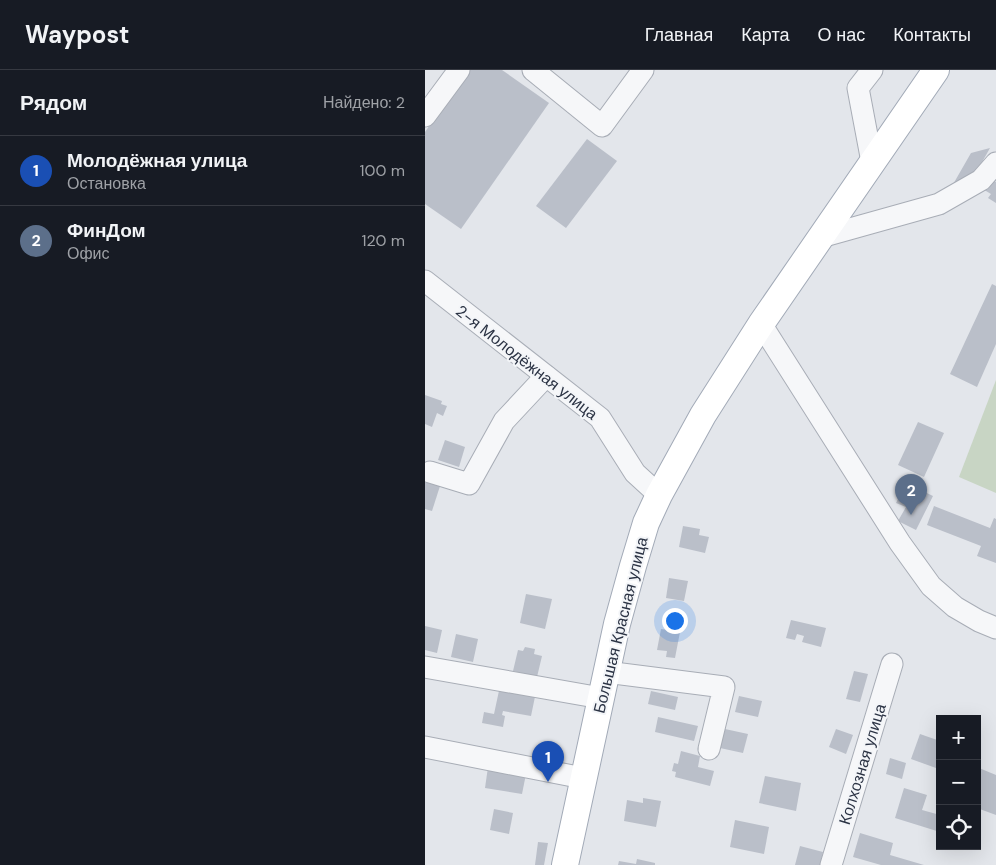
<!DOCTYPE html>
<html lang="ru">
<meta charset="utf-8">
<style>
:root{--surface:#171b24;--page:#242831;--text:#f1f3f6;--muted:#9ea1a6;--line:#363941;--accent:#0f766e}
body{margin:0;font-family:"DM Sans",sans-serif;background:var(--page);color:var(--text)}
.controls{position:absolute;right:15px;bottom:15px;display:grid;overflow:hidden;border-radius:0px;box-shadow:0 5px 20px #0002}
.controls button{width:45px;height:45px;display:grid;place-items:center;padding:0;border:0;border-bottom:1px solid var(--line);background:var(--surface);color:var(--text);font:25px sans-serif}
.you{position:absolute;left:249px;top:550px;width:18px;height:18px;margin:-12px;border:4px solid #fff;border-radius:50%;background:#1a73e8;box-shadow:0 0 0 8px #1a73e833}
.badge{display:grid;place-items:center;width:32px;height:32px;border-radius:50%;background:var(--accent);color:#fff;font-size:16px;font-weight:700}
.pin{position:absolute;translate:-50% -41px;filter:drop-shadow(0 1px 2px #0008)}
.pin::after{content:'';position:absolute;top:26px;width:18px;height:15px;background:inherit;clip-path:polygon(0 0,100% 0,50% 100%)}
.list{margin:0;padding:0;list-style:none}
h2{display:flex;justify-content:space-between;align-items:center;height:65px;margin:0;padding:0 20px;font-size:21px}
h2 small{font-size:16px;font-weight:400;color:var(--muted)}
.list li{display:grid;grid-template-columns:32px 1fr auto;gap:15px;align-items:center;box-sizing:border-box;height:70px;padding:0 20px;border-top:1px solid var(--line)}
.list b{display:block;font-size:19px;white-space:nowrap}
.list p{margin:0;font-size:16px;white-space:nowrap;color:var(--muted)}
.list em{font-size:16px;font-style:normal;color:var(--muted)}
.icon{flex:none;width:28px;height:28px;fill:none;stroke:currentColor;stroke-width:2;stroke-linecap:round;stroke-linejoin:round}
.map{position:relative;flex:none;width:571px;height:795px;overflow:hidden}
header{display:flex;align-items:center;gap:30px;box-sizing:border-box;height:70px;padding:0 25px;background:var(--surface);border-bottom:1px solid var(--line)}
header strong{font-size:24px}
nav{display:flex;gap:28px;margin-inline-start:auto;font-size:18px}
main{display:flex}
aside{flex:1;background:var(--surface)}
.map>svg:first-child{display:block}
</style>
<header>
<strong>Waypost</strong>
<nav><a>Главная</a><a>Карта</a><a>О нас</a><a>Контакты</a></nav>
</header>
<main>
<aside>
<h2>Рядом<small>Найдено: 2</small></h2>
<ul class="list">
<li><span class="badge" style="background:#1a4fb4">1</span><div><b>Молодёжная улица</b><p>Остановка</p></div><em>100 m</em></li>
<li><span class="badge" style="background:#5c6f8a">2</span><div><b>ФинДом</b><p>Офис</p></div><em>120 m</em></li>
</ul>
</aside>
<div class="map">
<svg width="571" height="795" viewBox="0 0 571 795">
<rect width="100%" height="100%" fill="#e3e6eb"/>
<polygon fill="#c8d5c4" points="571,310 571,423 534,407"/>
<g fill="#babfc9">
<polygon points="43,0 77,0 124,33 36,159 0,134 0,62"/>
<polygon points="162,69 192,91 141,158 111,136"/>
<polygon points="565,78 552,101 571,112 571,133 563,128 566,124 546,112 515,137 546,83"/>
<polygon points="567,214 571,216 571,274 552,317 525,304"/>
<polygon points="0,325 17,331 16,334 22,336 18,346 12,343 7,357 0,354"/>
<polygon points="493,352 519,363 499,407 473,395"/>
<polygon points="20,370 40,377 34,397 13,390"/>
<polygon points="0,412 15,416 7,441 0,439"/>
<polygon points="481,413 508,426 491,460 473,451 481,437 471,433"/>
<polygon points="509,436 565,458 569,448 571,449 571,493 552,486 556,476 502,455"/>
<polygon points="258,456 275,459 274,465 284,467 280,483 254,477"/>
<polygon points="244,508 263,511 259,531 241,528"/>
<polygon points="101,524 127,529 120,559 95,553"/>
<polygon points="366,550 401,558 396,577 377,572 379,566 372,564 370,570 361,568"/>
<polygon points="0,556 17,560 12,583 0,580"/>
<polygon points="236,559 255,562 250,588 241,587 242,581 232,580"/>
<polygon points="31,564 53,569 48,592 26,587"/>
<polygon points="100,577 110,579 109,584 117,586 112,607 88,601 93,580 98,581"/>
<polygon points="429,601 443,604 435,632 421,629"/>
<polygon points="75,616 112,617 106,646 78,641 77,645 80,646 78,657 57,653 59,642 69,644"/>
<polygon points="226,621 253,627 250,640 223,634"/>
<polygon points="314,626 337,631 333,647 310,642"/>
<polygon points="233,647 273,656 269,671 230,662"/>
<polygon points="300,659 323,664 318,683 295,678"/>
<polygon points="411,659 428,665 421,684 404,677"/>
<polygon points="495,664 515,671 515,688 511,698 486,689"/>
<polygon points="256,681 275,686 273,697 289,701 285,716 250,707 251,702 247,701 249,693 253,694"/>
<polygon points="465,688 481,693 477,709 461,704"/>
<polygon points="63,697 101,704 97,724 60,718"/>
<polygon points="554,698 571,705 571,745 552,738 552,703"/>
<polygon points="340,706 376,713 371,741 334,733"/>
<polygon points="479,718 502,725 497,740 515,745 515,762 470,748"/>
<polygon points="218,728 236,731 231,757 199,751 202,730 218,733"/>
<polygon points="69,739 88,743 84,764 65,760"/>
<polygon points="310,750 344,757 339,784 305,777"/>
<polygon points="435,763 468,773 465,785 499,795 456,795 428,787"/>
<polygon points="113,772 123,773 119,795 110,795"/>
<polygon points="375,776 398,782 395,795 370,795"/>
<polygon points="212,789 230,793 230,795 193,795 194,791 211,794"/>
</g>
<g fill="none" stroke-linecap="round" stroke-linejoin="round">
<g stroke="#a8adb6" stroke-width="23">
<g id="minor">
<polyline points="108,0 177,56 218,0"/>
<polyline points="447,0 433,18 447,92"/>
<polyline points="0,46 34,0"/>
<polyline points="396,167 514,134 556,110 571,93"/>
<polyline points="0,211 175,348 210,403 234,425"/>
<polyline points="336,254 475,473 506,516 530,537 554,551 571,558"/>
<polyline points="5,402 44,414 79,351 121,306"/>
<polyline points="0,597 176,628"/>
<polyline points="181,602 299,617 284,679"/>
<polyline points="0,677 158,708"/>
<polyline points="406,795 467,594"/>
</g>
</g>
<g stroke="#a2aab7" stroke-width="28">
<polyline id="major" points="140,795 192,554 208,496 221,453 234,425 278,345 336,254 511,0"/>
</g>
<use href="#minor" stroke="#f6f7f9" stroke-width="21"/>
<use href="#major" stroke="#fff" stroke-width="26"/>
</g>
<g text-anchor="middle" stroke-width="4" stroke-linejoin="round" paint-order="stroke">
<g font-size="16" fill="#2b3344" stroke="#f3f5f8">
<text transform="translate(102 292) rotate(38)" y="6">2-я Молодёжная улица</text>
<text transform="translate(195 555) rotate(-76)" y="6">Большая Красная улица</text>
<text transform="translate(437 694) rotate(-73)" y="6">Колхозная улица</text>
</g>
</g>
</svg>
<div class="controls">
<button>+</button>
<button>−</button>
<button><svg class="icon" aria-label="locate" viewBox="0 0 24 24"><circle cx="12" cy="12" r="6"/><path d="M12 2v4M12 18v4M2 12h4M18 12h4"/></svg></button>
</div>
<div class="you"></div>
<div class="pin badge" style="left:123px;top:712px;background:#1a4fb4">1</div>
<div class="pin badge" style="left:486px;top:445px;background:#5c6f8a">2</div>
</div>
</main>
